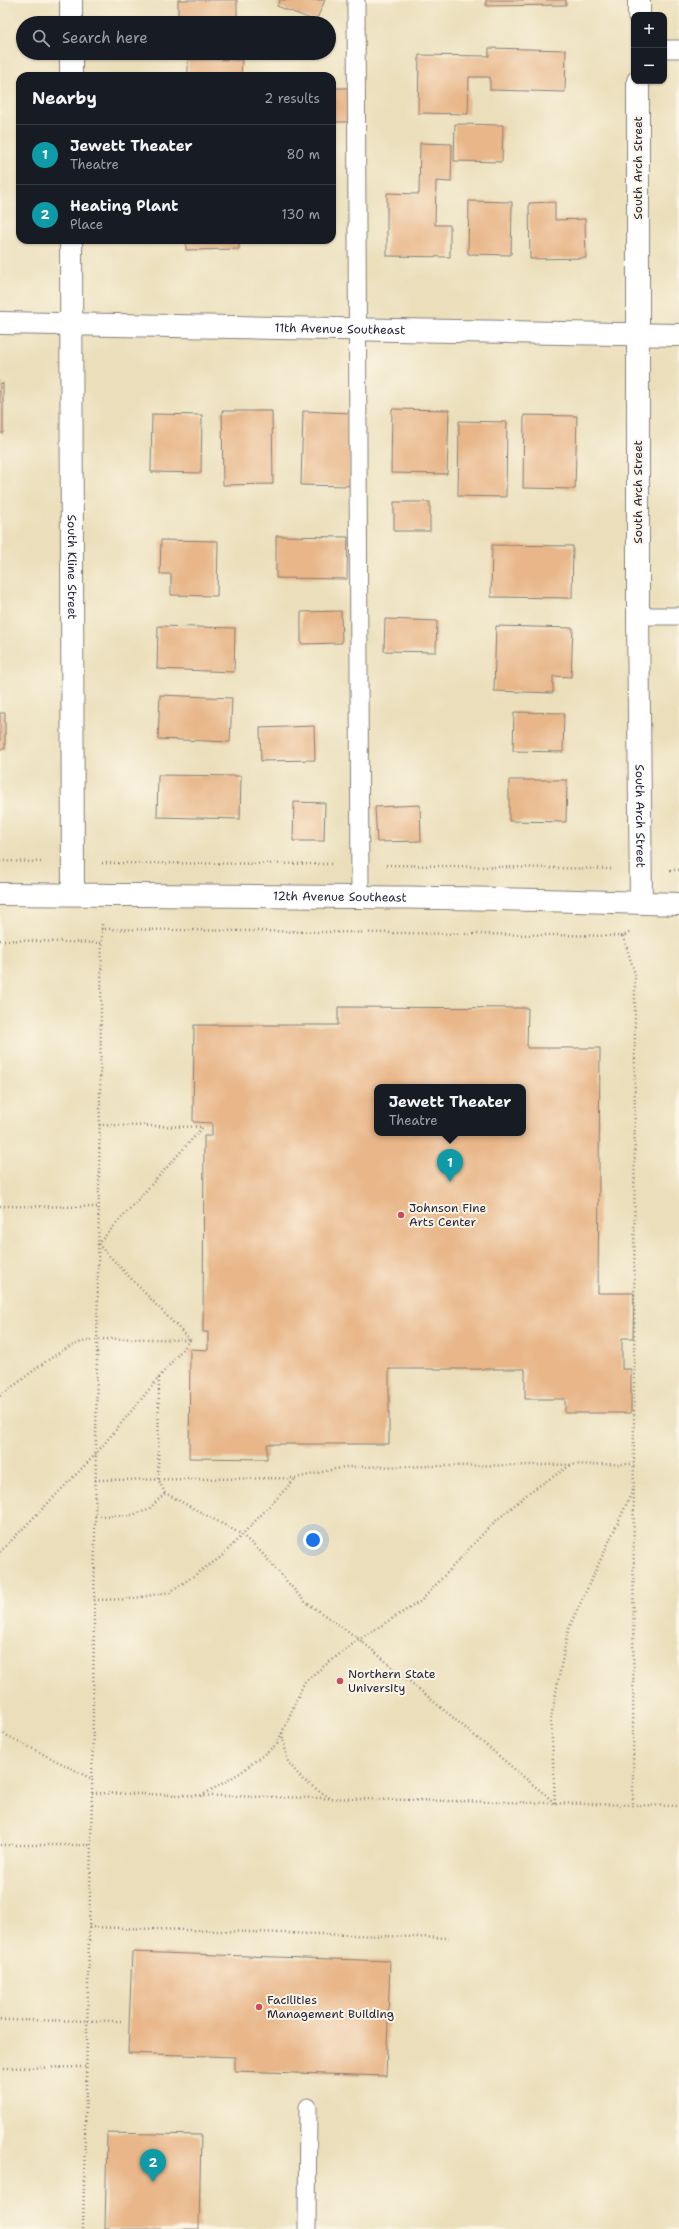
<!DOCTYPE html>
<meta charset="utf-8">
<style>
:root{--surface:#171b24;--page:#242831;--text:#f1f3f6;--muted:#9ea1a6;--line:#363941;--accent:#db2777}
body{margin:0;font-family:"Shantell Sans",sans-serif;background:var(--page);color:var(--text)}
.controls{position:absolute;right:12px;top:12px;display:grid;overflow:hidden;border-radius:8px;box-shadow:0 1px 3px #0004}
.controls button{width:36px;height:36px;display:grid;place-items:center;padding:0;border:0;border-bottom:1px solid var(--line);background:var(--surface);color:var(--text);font:20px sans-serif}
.you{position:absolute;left:313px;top:1540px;width:14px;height:14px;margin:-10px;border:3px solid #fff;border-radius:50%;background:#1a73e8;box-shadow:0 0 0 6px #1a73e833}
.badge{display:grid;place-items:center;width:26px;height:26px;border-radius:50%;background:var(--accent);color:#fff;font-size:13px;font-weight:700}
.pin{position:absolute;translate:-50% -33px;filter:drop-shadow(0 1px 2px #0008)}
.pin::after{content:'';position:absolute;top:21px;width:14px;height:12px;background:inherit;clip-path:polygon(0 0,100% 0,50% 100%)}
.popup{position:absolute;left:374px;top:1084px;width:152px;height:52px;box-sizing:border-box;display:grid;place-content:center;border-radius:8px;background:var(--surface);filter:drop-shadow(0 1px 3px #0005);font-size:13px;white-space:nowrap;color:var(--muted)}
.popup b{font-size:15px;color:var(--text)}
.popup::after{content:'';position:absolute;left:50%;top:100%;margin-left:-8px;border:8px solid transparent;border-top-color:var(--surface)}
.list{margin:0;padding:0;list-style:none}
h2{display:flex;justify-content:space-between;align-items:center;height:52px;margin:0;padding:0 16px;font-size:17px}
h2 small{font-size:13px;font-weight:400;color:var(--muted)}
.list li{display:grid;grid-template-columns:26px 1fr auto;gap:12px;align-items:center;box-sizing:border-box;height:60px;padding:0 16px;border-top:1px solid var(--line)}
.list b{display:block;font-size:15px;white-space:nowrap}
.list p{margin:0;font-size:13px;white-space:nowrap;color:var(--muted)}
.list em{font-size:13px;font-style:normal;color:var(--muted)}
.icon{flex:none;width:22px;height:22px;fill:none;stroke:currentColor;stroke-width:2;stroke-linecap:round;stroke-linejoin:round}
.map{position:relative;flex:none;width:679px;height:2229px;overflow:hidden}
.search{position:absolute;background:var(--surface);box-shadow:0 1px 3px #0004;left:16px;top:16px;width:320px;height:44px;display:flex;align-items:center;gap:10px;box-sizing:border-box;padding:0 14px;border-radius:22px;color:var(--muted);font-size:15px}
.panel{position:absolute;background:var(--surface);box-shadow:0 1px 3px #0004;left:16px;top:72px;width:320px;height:172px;border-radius:12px}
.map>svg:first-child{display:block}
</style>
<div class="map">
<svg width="679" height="2229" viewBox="0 0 679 2229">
<rect width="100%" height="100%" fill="#fcf5e5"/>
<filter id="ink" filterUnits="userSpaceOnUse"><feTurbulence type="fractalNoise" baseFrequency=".025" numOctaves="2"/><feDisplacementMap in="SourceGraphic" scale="8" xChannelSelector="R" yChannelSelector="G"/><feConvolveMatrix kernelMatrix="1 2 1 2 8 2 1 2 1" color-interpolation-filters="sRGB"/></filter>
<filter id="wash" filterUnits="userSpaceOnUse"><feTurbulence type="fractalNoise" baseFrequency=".012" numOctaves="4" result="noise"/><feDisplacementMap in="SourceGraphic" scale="16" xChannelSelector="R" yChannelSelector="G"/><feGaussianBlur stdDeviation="0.9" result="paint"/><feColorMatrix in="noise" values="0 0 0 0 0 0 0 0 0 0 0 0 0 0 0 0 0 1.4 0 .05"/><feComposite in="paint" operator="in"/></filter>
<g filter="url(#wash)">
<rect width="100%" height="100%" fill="#ebdfbb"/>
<g id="blocks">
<g fill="#e8b688" fill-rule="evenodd">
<rect x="178" y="0" width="59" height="22"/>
<polygon points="280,0 325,0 316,21 277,6"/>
<polygon points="486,0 566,0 566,5 486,6"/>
<polygon points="489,48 566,50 565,92 490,90 490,77 469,77 468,114 418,113 419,55 489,56"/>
<polygon points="188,59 242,60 241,76 188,76"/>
<polygon points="332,88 351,88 350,122 332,122"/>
<polygon points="455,124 503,125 502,162 454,161"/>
<polygon points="420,143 452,144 451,182 436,181 435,225 450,225 450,257 387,256 387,193 419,194"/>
<polygon points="469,201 512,202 511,255 468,254"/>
<polygon points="555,202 555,220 585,219 586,258 530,259 529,203"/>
<polygon points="186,240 239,240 239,249 186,250"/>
<polygon points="3,383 3,433 0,433 0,384"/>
<polygon points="392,409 449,410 447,474 391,473"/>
<polygon points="222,411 272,411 273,484 223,485"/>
<polygon points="303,411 351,413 349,486 301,485"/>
<polygon points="152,414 202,415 201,473 151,472"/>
<polygon points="524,415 577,416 575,489 523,488"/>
<polygon points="459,421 507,422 506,497 458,496"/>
<rect x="394" y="502" width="36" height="29"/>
<polygon points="276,536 348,537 347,579 276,578"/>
<polygon points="161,540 218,541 217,596 171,595 171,574 160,574"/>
<polygon points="492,545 573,546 572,598 491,597"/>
<polygon points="341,611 342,643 301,644 301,612"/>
<polygon points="385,619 437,621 436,652 384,651"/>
<polygon points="158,626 235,628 234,672 157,669"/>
<polygon points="496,626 573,628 571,677 553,676 553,693 494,691"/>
<polygon points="160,695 232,698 230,742 158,739"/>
<polygon points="514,712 564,713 563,752 513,751"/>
<rect x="0" y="713" width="5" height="36"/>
<polygon points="314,726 315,760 261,761 260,728"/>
<polygon points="158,775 241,776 240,819 157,817"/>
<polygon points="509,780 567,780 566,822 509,821"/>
<polygon points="294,802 325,803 324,841 293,841"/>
<polygon points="420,805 421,841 377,842 375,807"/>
<path d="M338,1007l190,1 -1,40h73l-2,245h36l-1,45h-11v31h9v44h-66v-14h-40v-30h-136v75h-122v15l-78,-1 1,-109 18,1v-18h-5l1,-196h8v-13l-19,-1 1,-97h144zM377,1087h146v46h-146z"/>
<polygon points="132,1952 390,1961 386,2076 235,2071 235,2057 128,2053"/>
<polygon points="107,2133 201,2135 199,2229 105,2229"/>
</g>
</g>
</g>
<g filter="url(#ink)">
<use href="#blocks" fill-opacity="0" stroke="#86807b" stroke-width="1"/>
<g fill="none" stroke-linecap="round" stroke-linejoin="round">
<g stroke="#86807b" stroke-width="19">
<g id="service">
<polyline points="356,0 360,896"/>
<polyline points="664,49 679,49"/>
<polyline points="638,616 679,616"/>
<polyline points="307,2229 308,2107"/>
</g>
</g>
<g stroke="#86807b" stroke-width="24">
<g id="minor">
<polyline points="639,15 639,0"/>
<path id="s1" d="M638,81v535l3,286"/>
<path id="s2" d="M0,323l679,12"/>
</g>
</g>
<g stroke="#86807b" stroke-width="24">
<g id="tertiary">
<polyline points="71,0 71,23"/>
<polyline points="71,53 71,76"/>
<path id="s3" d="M71,240l2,654"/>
<path id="s4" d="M0,894c226,2 453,2 679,10"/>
</g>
</g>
<g stroke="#86807b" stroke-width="2.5" stroke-dasharray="1 3" stroke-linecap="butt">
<polyline points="0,861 43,862"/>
<polyline points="102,863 333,864"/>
<polyline points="386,865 611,869"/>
<polyline points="670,870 679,870"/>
<polyline points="101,929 623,936 631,932"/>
<polyline points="623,936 635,974 633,1805"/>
<polyline points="0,940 101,943"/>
<polyline points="99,1125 202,1127"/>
<polyline points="0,1206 98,1207"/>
<polyline points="190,1340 98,1244 203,1127"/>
<polyline points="159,1378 158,1479 165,1493 241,1534 261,1552 304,1601 359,1639 555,1803"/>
<path d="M0,1396c23,-16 50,-41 76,-52 22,-9 87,-4 113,-4"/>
<polyline points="95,1480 296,1478 344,1467 634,1464"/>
<polyline points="95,1516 132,1515 148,1510 165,1493"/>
<polyline points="0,1552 95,1455 190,1340"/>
<polyline points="94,1600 129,1599 170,1592 221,1557 296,1478"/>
<polyline points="0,1732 92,1779"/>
<polyline points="282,1733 288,1762 303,1780 330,1798"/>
<polyline points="92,1793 679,1806"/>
<polyline points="201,1796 240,1773 277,1744 305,1681 359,1639 421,1601 491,1525 531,1491 571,1465"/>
<polyline points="555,1803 551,1718 568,1630 633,1490"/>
<polyline points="0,1845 91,1845"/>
<polyline points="89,1927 449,1938"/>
<polyline points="0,2020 124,2021"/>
<polyline points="0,2068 86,2067"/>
<polyline points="83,2229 92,1793 102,924"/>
</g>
<use href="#service" stroke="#fff" stroke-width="17"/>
<use href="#minor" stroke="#fff" stroke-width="22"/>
<use href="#tertiary" stroke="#fff" stroke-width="22"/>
</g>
</g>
<g fill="#d1495b" stroke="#fcf5e5" stroke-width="1.5">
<circle cx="401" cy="1215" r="4"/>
<circle cx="340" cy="1681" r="4"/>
<circle cx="259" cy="2007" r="4"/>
</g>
<g text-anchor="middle" stroke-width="4" stroke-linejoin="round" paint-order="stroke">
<g font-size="12" fill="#22223b" stroke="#fcf5e5">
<text transform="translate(638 168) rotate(-90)" y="4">South Arch Street</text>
<text dy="4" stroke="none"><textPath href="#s2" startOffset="340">11th Avenue Southeast</textPath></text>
<text transform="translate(638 492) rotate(-90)" y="4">South Arch Street</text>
<text dy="4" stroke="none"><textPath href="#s3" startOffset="327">South Kline Street</textPath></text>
<text dy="4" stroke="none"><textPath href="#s1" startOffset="735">South Arch Street</textPath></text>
<text dy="4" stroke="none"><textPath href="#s4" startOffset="340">12th Avenue Southeast</textPath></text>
</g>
<g font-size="12" fill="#22223b" stroke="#fcf5e5" text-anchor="start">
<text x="409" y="1212">Johnson Fine<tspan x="409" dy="14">Arts Center</tspan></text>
<text x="348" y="1678">Northern State<tspan x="348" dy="14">University</tspan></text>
<text x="267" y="2004">Facilities<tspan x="267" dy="14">Management Building</tspan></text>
</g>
</g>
</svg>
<div class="controls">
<button>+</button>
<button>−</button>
</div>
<div class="you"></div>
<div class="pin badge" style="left:450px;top:1182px;background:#0f9aa8">1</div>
<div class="popup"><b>Jewett Theater</b>Theatre</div>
<div class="pin badge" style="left:153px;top:2182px;background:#0f9aa8">2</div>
<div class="search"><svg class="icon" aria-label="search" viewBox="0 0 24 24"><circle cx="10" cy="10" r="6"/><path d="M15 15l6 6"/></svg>Search here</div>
<section class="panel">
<h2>Nearby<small>2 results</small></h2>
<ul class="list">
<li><span class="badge" style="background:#0f9aa8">1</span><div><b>Jewett Theater</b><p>Theatre</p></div><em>80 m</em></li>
<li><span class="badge" style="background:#0f9aa8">2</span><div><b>Heating Plant</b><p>Place</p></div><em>130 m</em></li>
</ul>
</section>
</div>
